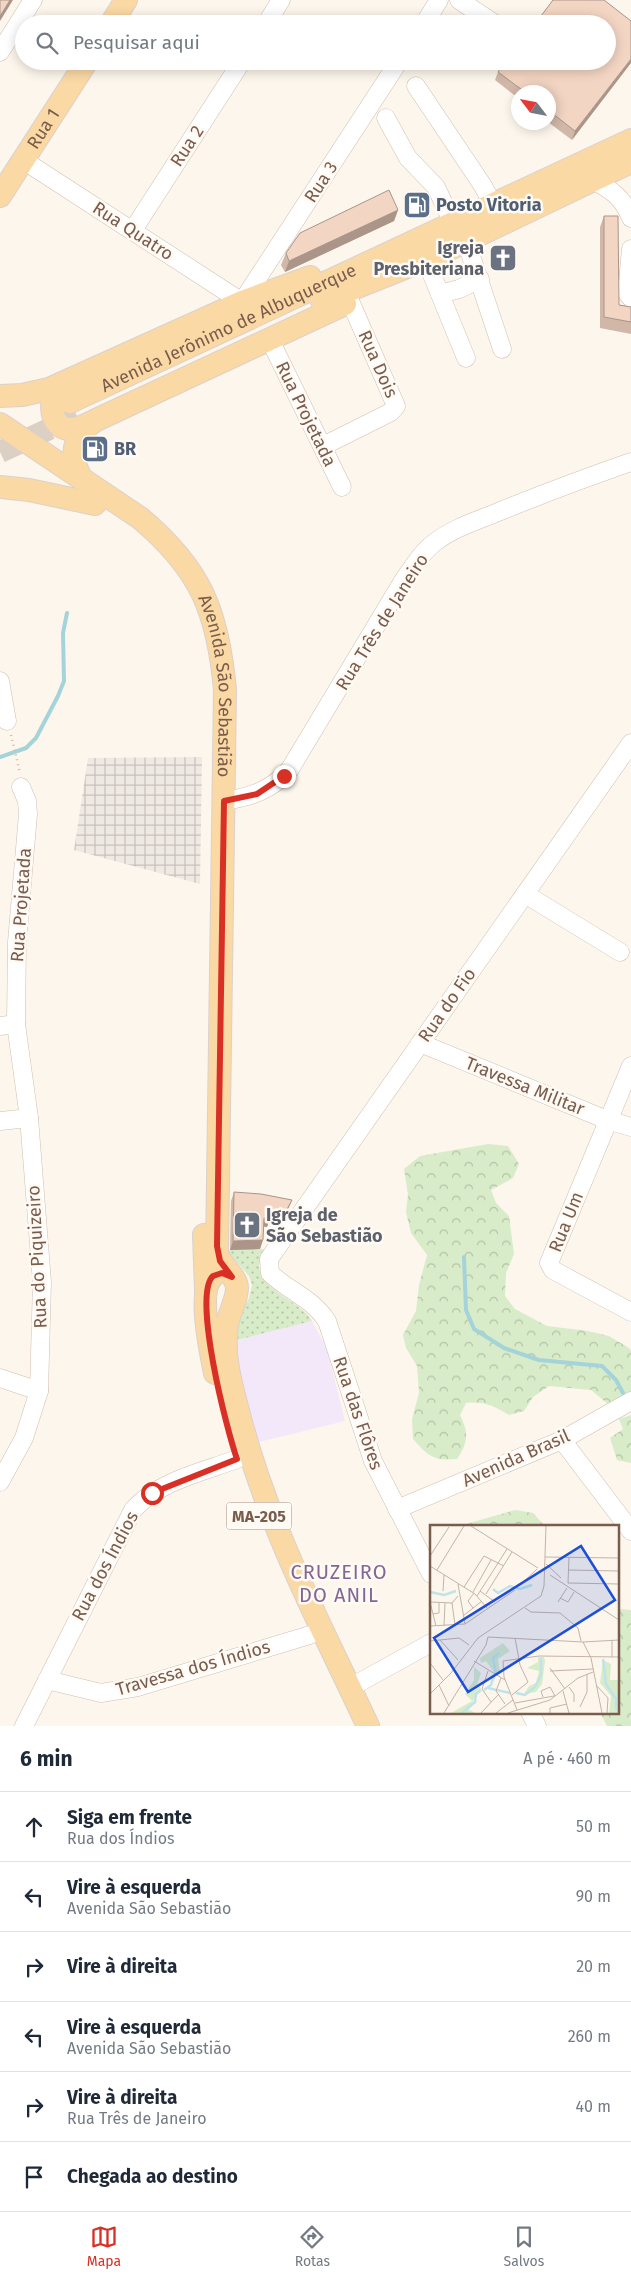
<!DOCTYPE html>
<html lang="pt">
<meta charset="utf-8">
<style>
:root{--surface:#fff;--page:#f2f2f3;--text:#1f2937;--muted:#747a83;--line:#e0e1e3;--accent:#d93025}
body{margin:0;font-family:"Fira Sans",sans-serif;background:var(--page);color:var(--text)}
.compass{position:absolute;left:511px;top:85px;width:45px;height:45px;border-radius:50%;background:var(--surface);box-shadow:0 2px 12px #0003;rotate:302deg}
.stop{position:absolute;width:15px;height:15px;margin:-11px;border:4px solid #d93025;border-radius:50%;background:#fff}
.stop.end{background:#d93025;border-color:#fff;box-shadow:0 1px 5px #0008}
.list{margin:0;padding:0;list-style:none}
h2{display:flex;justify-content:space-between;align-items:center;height:65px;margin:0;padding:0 20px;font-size:21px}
h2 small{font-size:16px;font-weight:400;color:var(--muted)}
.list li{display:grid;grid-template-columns:32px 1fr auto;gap:15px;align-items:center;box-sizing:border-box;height:70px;padding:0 20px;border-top:1px solid var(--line)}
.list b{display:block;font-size:19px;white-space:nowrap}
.list p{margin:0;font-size:16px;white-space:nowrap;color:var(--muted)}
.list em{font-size:16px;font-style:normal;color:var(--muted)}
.icon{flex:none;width:28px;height:28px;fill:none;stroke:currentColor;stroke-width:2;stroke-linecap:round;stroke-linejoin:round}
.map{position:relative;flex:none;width:631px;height:1726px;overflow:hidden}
.search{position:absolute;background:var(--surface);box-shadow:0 2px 12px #0003;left:15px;right:15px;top:15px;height:55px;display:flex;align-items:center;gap:12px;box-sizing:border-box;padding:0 18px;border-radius:28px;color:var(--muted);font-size:19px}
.sheet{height:485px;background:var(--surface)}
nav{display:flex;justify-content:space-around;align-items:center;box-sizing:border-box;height:70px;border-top:1px solid var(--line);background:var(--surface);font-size:14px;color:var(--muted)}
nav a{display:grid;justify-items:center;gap:2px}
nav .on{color:var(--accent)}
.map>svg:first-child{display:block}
</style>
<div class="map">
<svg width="631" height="1726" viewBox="0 0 631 1726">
<defs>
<pattern id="industrial-grid" width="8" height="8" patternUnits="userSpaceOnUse" patternTransform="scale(1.25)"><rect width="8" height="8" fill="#efe9e4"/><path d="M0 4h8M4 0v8" fill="none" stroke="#c7c0bb"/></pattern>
<pattern id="forest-crowns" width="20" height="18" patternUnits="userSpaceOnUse" patternTransform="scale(1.25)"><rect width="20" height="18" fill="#d8ecc9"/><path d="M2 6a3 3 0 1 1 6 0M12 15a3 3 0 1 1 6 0" fill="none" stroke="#b4c2a5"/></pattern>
<pattern id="park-dots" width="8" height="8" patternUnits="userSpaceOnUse" patternTransform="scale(1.25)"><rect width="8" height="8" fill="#d8ecc9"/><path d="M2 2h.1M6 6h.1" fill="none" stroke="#b4c2a5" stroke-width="1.8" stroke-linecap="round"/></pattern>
</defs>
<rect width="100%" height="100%" fill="#fdf6ec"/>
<polygon fill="url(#industrial-grid)" points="202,757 200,884 74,850 88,758"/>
<polygon fill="#f3e8fa" points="312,1321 327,1349 345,1421 255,1443 233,1341"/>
<g fill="url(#forest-crowns)">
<path d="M488,1144l20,2 11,18 -6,14 -22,12 5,13 13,13 5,38 -8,19 -1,23 10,13 32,17 41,5 21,5 20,12 2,3v42l-22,12 -18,-15 -42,-4 -16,11 -9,14 -15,4c-15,-9 -25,-14 -43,-12l-6,12c9,18 8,28 -3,44 -23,2 -28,-2 -44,-20l-1,-20 7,-26 -2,-27 -11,-18 -3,-13 13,-24 3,-26 8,-30 -16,-22 -5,-21 2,-17 -4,-26 16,-13z"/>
<polygon points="631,1415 631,1463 617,1460 610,1438 623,1429 619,1419"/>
<polygon points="515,1510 533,1513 545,1526 459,1526"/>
<polygon points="617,1605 620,1609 631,1610 631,1726 607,1726 600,1712 617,1712"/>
</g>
<path fill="url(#park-dots)" d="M266,1249l-7,16c2,27 41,35 53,56l-79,20 3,-21 13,-22 3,-13 -3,-9 -23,-26z"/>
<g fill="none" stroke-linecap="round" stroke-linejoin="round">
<g stroke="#a5d3da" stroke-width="4">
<polyline points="0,757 26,748 36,738 58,696 64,681 63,633 67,613"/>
<polyline points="464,1257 466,1310 474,1329 504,1348 539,1360 602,1366 616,1380 623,1393"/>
</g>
<polyline stroke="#dcd0c4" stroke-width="22" stroke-dasharray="22 11" stroke-linecap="butt" points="0,452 77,416"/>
<g stroke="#d1beb0" stroke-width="19">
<g id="minor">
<polyline points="459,0 495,24"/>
<polyline points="266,24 281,0"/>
<polyline points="424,24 439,0"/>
<polyline points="0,52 33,0"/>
<polyline points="416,86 483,186 493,205"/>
<polyline points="386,118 408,158 436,187 453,223"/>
<polyline points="23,160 242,302 399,61"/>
<path d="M593,180c19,10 30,18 38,38"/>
<polyline points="133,230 242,61"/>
<polyline points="466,241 502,349"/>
<polyline points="631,249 627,293 631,298"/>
<polyline points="426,260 466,358"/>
<polyline points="440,294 459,289 480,279"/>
<polyline points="270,340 342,487"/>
<polyline points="323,446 391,412 396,406 350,301"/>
<polyline points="0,681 7,721"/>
<path d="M224,801c27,-4 48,-11 66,-32l113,-188c9,-13 18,-28 31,-38 20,-16 46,-23 69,-33 42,-17 85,-33 128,-48"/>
<polyline points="525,894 620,952"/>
<polyline points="0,1026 16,1024"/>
<polyline points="420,1043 607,1120 631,1127"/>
<polyline points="631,1066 549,1263 553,1270 631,1312"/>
<polyline points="0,1121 29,1118"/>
<polyline points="0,1378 39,1391"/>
<polyline points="562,1440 631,1531"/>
<polyline points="0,1482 24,1438 39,1391 42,1282 29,1118 16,1024 17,942 28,814 27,801 21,787"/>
<polyline points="397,1509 562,1440 631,1401"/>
<path d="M431,1574l-58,-113 -46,-140c-17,-25 -38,-29 -57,-48l-1,-14 362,-516"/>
<polyline points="47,1680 101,1693 138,1687 310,1635"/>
<polyline points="351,1687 431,1643"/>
<polyline points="530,1712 537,1726"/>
<path d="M24,1726l109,-216c25,-29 70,-38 104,-51"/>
</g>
</g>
<g stroke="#dad1cd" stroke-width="24">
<g id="major">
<polyline points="111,24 126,0"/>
<path id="s1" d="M0,196l87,-135"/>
<polyline points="322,301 437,255 631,162"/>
<path d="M84,374c-9,6 -22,11 -28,21 -9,12 -2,36 16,34 7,0 16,-5 22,-8l251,-117"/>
<polyline points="0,396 22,395 49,389 242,302 310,277"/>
<path id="s2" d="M70,402l561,-262"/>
<path id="s3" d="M0,424l140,94c61,51 78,94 85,172l-8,562c3,14 20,24 20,36 0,12 -8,25 -10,37 -5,31 5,63 13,93 28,108 81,208 128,308"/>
<path d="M81,478c-12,-21 -8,-41 12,-56"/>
<polyline points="0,487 29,490 95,504"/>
<polyline points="204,1235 206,1289"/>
<path d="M213,1276c-16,14 -2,77 2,97"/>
</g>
</g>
<polyline stroke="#d9b8a5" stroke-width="2.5" stroke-dasharray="1 4" stroke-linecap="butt" points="11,735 20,773"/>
<use href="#minor" stroke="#fff" stroke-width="18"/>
<use href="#major" stroke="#fbd9a5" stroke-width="22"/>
</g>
<g fill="#d1b7a8">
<polygon points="631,21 572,140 548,122 548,92 518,92 518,98 495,80 498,72"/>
<polygon points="398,210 394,221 285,272 281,265 286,253"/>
<polygon points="604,216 619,305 631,307 631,334 600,328 600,227"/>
<polygon points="234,1192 292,1200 288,1209 281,1223 269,1221 267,1227 264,1226 260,1249 230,1250 231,1201"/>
</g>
<g fill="#aa9588">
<polygon points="10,0 13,0 0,21 0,16"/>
<polygon points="631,59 631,63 572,140 575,131"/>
<polygon points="398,210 394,221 285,272 289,261"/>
<polygon points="292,1200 288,1209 281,1223 284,1215"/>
<polygon points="264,1218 270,1218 267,1227 261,1226"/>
<polygon points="263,1240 260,1249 230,1250 233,1241"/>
</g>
<g fill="#f3d5c3" stroke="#aa9588">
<polygon points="0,0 10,0 0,16"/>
<polygon points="553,0 604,0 631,21 631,59 575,131 548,110 548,92 525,92 498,72 506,61 607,61 607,24 535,24"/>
<polygon points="389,190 398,210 289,261 286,253 300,233"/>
<polygon points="604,216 618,216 619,305 631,307 631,322 604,317"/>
<polygon points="234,1192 261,1194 292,1200 284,1215 271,1212 270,1218 264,1218 263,1240 233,1241"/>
</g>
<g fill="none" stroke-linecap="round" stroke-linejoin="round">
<path stroke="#d93025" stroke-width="6" d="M152,1493l85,-34c-10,-28 -45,-164 -24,-183l9,-3 10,4 -12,-16 -3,-15 7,-445 33,-7 27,-18"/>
</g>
<defs>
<g id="fuel-square" transform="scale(1.4375)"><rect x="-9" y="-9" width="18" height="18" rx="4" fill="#5c6f8a" stroke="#fffaf3"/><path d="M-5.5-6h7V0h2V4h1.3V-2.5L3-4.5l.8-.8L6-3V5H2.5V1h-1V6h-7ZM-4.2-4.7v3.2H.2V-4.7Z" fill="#fff"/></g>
<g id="church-square" transform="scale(1.4375)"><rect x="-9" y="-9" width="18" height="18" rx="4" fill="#6b7280" stroke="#fffaf3"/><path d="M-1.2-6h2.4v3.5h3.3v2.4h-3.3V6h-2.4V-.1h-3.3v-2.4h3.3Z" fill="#fff"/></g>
</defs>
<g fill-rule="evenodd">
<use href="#fuel-square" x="417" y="205"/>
<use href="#church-square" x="503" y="258"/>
<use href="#fuel-square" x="95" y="449"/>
<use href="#church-square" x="247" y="1225"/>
</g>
<g text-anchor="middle" stroke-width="5" stroke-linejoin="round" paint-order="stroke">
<rect fill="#fffaf3" stroke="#a28b7f" stroke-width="1" x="226.5" y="1502.5" width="65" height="27" rx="4"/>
<g font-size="16" font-weight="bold" fill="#7a5c4d">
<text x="259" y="1522">MA-205</text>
</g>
<g font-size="18" fill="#7a5c4d" stroke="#fffaf3">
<text dy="6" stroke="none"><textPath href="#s1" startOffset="80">Rua 1</textPath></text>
<text transform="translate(187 146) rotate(-57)" y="6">Rua 2</text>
<text transform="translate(321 182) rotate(-57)" y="6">Rua 3</text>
<text transform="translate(133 231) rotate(33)" y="6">Rua Quatro</text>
<text dy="6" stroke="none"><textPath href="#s2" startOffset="175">Avenida Jerônimo de Albuquerque</textPath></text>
<text transform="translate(378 364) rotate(66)" y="6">Rua Dois</text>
<text transform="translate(306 414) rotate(64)" y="6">Rua Projetada</text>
<text transform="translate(382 622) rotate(-58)" y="6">Rua Três de Janeiro</text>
<text dy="6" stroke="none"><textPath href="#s3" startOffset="362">Avenida São Sebastião</textPath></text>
<text transform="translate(21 905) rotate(-86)" y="6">Rua Projetada</text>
<text transform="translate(447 1005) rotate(-55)" y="6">Rua do Fio</text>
<text transform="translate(525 1086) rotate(22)" y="6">Travessa Militar</text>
<text transform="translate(566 1222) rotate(-68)" y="6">Rua Um</text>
<text transform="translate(37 1257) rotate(-93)" y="6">Rua do Piquizeiro</text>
<text transform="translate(358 1413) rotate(71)" y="6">Rua das Flôres</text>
<text transform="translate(516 1458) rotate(-24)" y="6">Avenida Brasil</text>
<text transform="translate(105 1566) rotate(-62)" y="6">Rua dos Índios</text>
<text transform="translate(193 1668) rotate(-16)" y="6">Travessa dos Índios</text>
</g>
<g font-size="18" font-weight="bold" fill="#4e5e75" stroke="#fffaf3" text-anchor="start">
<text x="436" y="211">Posto Vitoria</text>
<text x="114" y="455">BR</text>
</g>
<g font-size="18" font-weight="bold" fill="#5b616d" stroke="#fffaf3" text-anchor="end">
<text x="484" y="254">Igreja<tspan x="484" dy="21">Presbiteriana</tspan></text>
<text x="266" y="1221" text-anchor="start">Igreja de<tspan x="266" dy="21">São Sebastião</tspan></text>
</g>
<g font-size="20" letter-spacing="1" fill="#846695" stroke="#fffaf3">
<text x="339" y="1579">CRUZEIRO<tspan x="339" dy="23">DO ANIL</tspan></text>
</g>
</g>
<g transform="translate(430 1525)">
<rect width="189" height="189" fill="#fdf6ec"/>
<path d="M73,118l7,8 -12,8 2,13 -4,3 -10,-14 -5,2 -1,-5zM108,132h6l1,4 -3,23 -6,8 -18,3 -1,-3 7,2 5,-8 7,-3 3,-12 -12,-3 11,-6zM173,135l8,4 -1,16h9l-1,33h-9l2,-17 -11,-13zM44,142l7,6 -4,12 4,3 -13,21 7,4h-24l21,-12 -7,-7 9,-14z" fill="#d8ecc9"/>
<path fill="none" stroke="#bfe3e8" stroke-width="2.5" d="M63,64l5,4 12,-7 10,3 12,-4M0,67l14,3 12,-4M173,134l3,25 10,15v11M66,149l-3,-16 6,-5M58,163l22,5M54,165l7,-5 3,-9M86,168l9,2 10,-8 6,-12v-17M32,188l13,-11 1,-8 5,-4"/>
<path fill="none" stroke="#c5b3a7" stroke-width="1" d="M41,1l67,42M0,31l19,-29M115,32l74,1M139,32l-1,26 51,1M116,39l15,14M0,41l45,28 12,14M7,45l27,-44M139,45l50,1M120,50l69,45M28,59l7,40M90,60l17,-16M34,62l20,-31 20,10M13,66l1,-16M50,66l15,11M43,67l18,-32M56,69l26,-42M47,71l30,-47M130,73l8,4 6,-10M0,77l22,1 6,-7M0,77l6,24M128,77l9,-14M22,78l3,22M43,83l-5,-7 6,-8M95,83l6,4 29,1 18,15 3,13M3,89l6,-1v-10M33,91l19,-15M0,101l35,-2 50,-34M14,101l1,-23M10,115l18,20M182,115v17M0,116l29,-3 10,7M153,117l8,16 11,55M44,136l31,19M0,138l13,17M120,143l15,21M58,146l-6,18 9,13M120,146l43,-2M71,153l-5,13 9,13M9,160l10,21M167,161l11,12 -1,15M139,162l5,7v8M133,166l6,22M0,169l21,-21 27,-35 63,-42 3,-10 2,-60M82,170l16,-13 -8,-17 -5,-27M113,172l-2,-6 9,-4 5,9M85,178l39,-7M150,182l7,-15v-18M87,185l-13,-33 -1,-16 36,-5 80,1M14,188l42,-68 2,-8 95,5 36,-2M51,188l17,-18M66,188l17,-13M78,188l42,-13 28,-22 15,-6M120,188v-5l17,-4"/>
<path fill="#1d4ed8" fill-opacity="0.15" stroke="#1d4ed8" stroke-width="2.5" d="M151,21l34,54 -147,92 -34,-54z"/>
<rect width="189" height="189" fill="none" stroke="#7a5c4d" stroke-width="2.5"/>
</g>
</svg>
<svg class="compass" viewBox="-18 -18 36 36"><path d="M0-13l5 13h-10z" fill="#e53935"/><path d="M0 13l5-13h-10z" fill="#747a83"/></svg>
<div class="stop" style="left:152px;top:1493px"></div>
<div class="stop end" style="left:284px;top:776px"></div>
<div class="search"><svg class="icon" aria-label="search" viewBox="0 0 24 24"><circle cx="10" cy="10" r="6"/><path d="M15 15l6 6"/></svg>Pesquisar aqui</div>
</div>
<section class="sheet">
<h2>6 min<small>A pé · 460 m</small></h2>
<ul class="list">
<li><svg class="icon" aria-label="ahead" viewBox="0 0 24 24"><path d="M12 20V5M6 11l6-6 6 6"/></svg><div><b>Siga em frente</b><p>Rua dos Índios</p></div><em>50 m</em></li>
<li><svg class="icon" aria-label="left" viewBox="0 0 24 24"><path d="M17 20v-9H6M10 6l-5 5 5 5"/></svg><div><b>Vire à esquerda</b><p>Avenida São Sebastião</p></div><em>90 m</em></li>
<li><svg class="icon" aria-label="right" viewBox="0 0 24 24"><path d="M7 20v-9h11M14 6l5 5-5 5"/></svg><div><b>Vire à direita</b></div><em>20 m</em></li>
<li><svg class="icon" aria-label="left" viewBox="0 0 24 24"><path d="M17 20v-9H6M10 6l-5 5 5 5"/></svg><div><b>Vire à esquerda</b><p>Avenida São Sebastião</p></div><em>260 m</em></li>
<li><svg class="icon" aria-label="right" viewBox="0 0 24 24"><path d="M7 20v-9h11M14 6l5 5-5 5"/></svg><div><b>Vire à direita</b><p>Rua Três de Janeiro</p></div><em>40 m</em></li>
<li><svg class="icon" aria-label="arrive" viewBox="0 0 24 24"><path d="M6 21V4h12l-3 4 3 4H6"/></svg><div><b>Chegada ao destino</b></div></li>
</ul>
</section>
<nav>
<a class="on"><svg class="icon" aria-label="map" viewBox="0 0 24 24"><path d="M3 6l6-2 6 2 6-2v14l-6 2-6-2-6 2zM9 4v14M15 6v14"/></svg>Mapa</a>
<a><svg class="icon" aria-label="directions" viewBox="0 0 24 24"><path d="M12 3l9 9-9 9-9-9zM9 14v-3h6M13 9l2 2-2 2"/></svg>Rotas</a>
<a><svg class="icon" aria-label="saved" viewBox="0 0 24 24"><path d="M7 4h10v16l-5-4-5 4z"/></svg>Salvos</a>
</nav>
